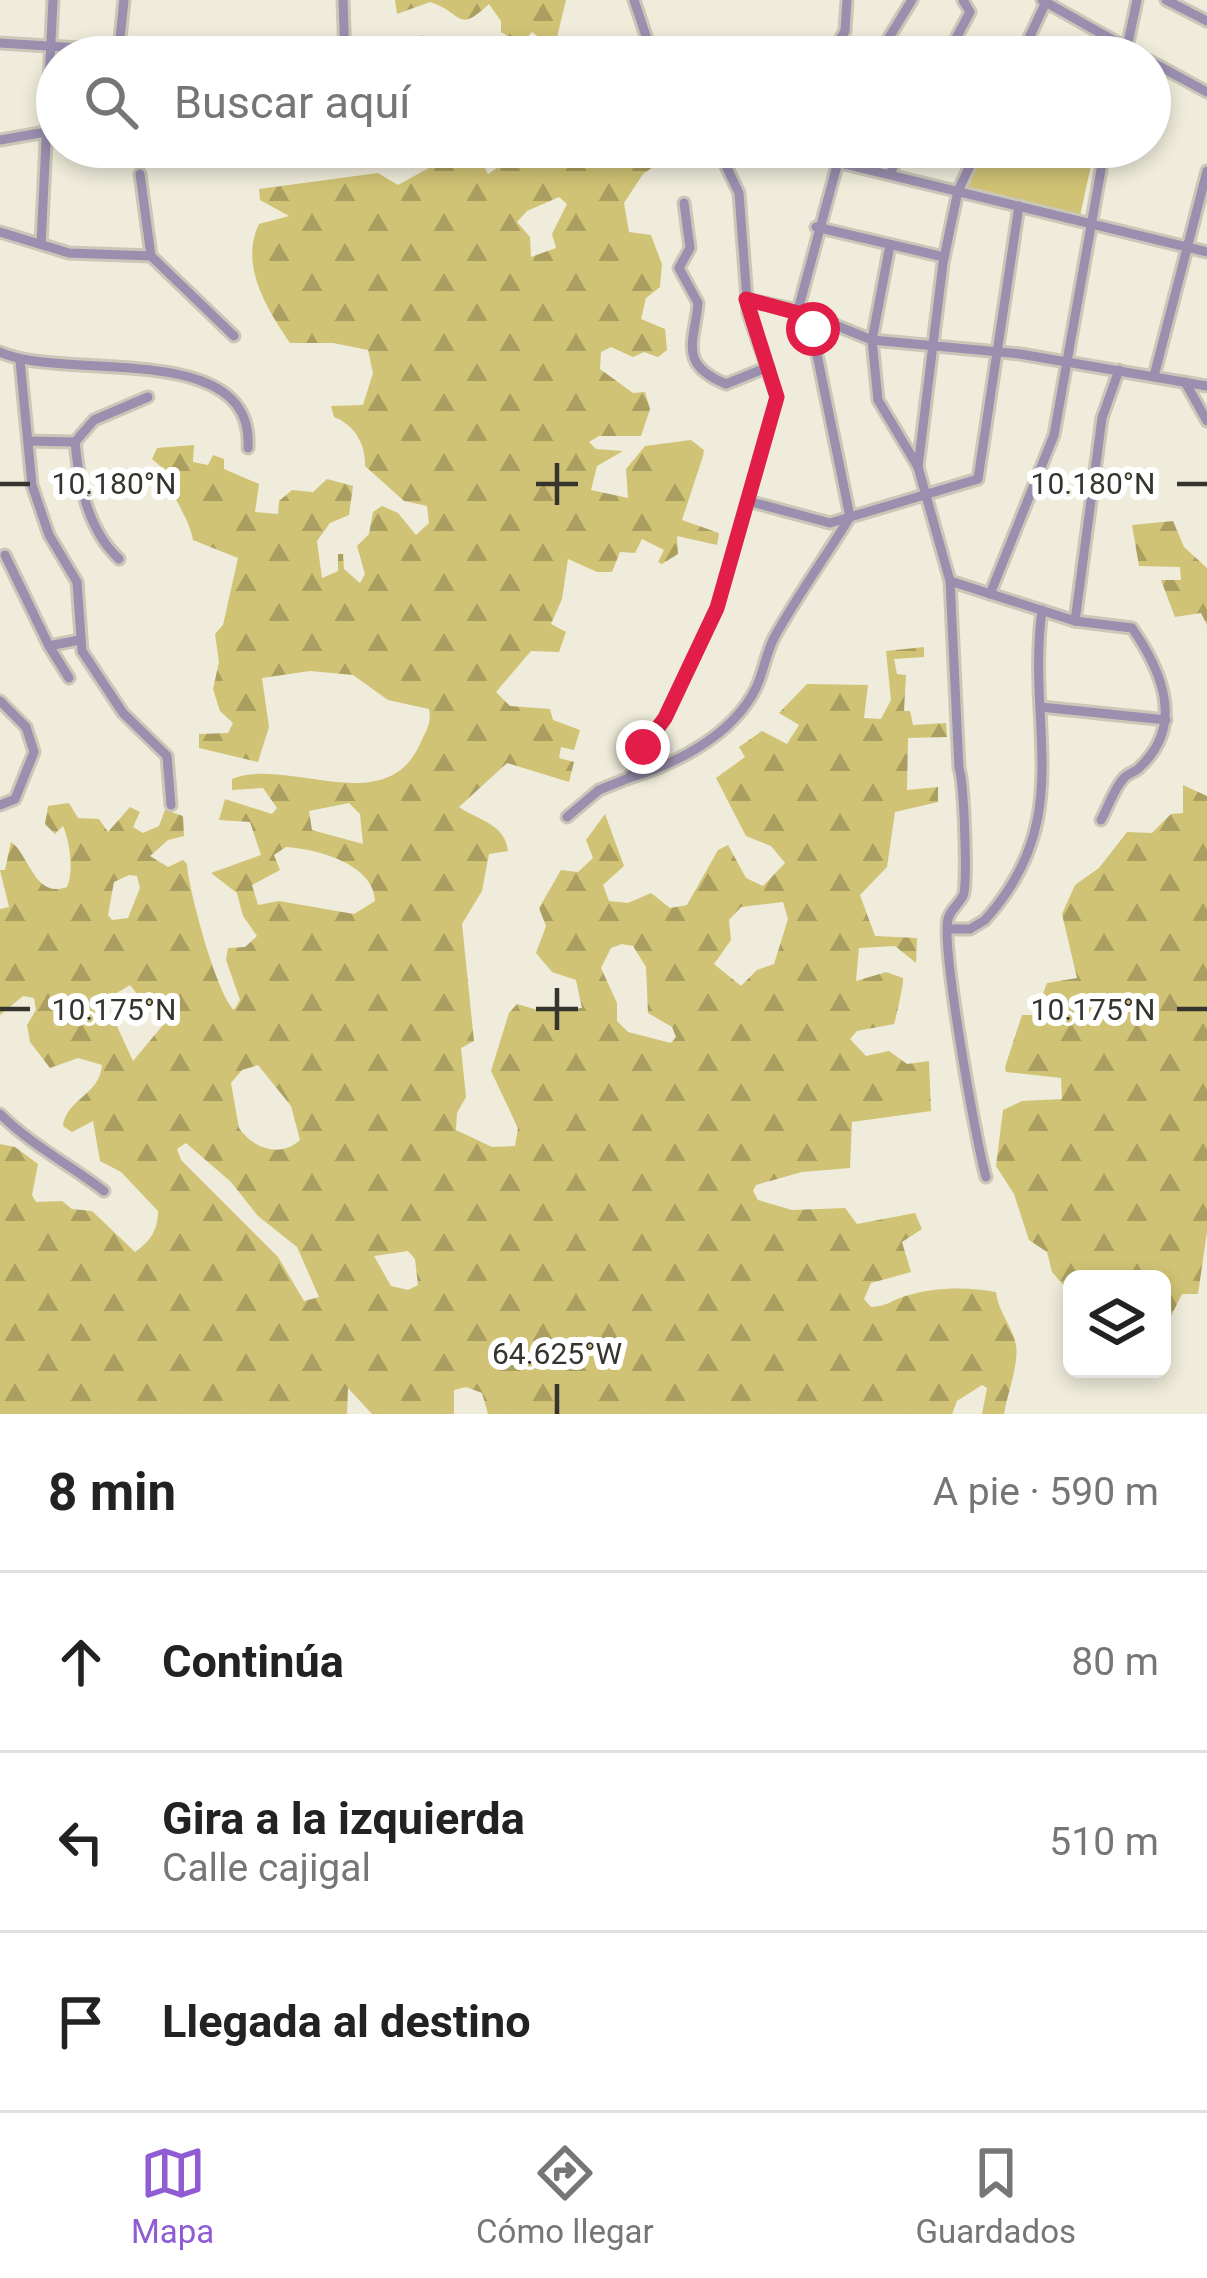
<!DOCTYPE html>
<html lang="es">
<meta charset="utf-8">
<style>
:root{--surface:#fff;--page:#f6f6f6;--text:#222;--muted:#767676;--line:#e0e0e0;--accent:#905cd4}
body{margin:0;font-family:Roboto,sans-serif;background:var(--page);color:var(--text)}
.controls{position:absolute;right:36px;bottom:36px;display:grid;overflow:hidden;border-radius:18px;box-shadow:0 6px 18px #0003}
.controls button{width:108px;height:108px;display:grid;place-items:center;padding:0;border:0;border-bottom:3px solid var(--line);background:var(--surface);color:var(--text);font:60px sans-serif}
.stop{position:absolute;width:36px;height:36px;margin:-27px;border:9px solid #e11d48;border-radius:50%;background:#fff}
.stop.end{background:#e11d48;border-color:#fff;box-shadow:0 3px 12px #0008}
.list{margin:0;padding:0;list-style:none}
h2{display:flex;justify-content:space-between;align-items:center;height:156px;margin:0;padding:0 48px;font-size:51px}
h2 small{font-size:39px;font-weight:400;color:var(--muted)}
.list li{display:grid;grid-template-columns:78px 1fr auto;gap:36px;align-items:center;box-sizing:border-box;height:180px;padding:0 48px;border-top:3px solid var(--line)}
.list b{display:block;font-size:45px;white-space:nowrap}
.list p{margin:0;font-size:39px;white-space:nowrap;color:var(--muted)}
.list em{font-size:39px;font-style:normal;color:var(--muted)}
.icon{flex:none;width:66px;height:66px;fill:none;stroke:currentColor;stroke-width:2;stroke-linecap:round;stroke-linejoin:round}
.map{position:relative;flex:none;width:1207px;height:1414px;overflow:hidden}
.search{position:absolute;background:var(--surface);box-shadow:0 6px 18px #0003;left:36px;right:36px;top:36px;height:132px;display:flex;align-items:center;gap:30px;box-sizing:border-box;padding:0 42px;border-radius:66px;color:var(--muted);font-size:45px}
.sheet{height:696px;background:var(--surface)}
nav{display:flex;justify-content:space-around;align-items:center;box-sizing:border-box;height:168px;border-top:3px solid var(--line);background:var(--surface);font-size:33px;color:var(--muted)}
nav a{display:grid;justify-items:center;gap:6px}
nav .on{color:var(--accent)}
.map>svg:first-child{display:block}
</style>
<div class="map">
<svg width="1207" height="1414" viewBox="0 0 1207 1414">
<defs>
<pattern id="forest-firs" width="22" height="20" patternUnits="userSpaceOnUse" patternTransform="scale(3)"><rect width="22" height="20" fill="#d0c375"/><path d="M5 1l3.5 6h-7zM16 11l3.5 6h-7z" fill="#aa9f60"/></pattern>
</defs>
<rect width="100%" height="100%" fill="#efecdb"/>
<polygon fill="#d0c375" points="986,147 1095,147 1080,216 967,187"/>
<g fill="url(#forest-firs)" fill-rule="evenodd">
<path d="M395,0h171l-9,37 -12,4 -13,-9 -11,12 -20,-12v-11l-12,-17c-33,31 -26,8 -59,-2l-33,12z"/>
<path d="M453,147h22l13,27 10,-7 5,-20 156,4v12l-16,11 -19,29 5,29 22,3 11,29 -2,23 -14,11 -5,21 24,10 2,21 -9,7 -14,-5 -11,5 -22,-10 -10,5 -1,17 33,24 12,-1 5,17 -9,27h-42l-10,6 7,7 27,2 -26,15 -6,24 37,8 -2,-29 19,-23 46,-6 13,10 -1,6 -21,64 37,13 -2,12 -40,-9 1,18 -16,10 -4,-2 6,-12 -22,-11 -7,14 -15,-1 -8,20h-15l-29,-13 -6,40 -11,25 15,8 -7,20 -28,-1 -35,41 14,14 40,3 3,11 27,10 -6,20 -13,-3 -2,11 15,4 -5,20 -62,-19 -48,44c18,13 46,16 49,44l-19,3 -7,37 -20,33 12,117 -13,7 5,49 -9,16 -1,17 36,17 23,-1 3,-18 -27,-57 18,-58 8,-9 24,7 41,-3 -6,-28 -24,-8 -16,-19 10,-27 -7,-18 22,-38 17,2 15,-14 -7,-18 19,-26 19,52 -21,19 6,16 19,2 23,-10 19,15 17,-3 31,-55 10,-5 18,33 17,8 22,-23 -14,-17 -25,-10 -30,-58 29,-21 -6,-10 23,-16 25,13 12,-19 -20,-12 28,-29 61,1 -4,33 17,1 10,-19 -5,-49 38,-4v10l-30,2 3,15 9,1 -2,36h6l3,14 33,-2 1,14 -39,1 -1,52 31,-3v15l-43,10 -8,55 -27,28 15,41 42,2 -1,25 -21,-17 -36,2 -3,33 30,-9 17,6c1,5 -7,40 -9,46l-37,7 -7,8 16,17 23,-5 18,13 22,-3 2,50 -79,11 -2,46 -48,4 -46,13 -3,6 5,9 34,10 53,-2 12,16 58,-11 7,16 -20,13 9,30 -40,11 -7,16 7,8c16,0 24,-9 38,-12 28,-8 59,-8 87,-3 3,22 16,33 20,53 3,20 -9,49 -12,69h-22l5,-26 -5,-3 -25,16 -5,13h-464l-6,-21 -16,-6 -12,3v24h-82l-24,-26 -1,26h-347v-270l15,3 23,17 -6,31 4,7 26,-1 10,8 20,2 43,41c15,-11 23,-21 23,-41l-37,-39 -21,-11 -7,-40 -21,11 -9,-6c3,-27 37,-31 39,-61l-24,-7 -28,10 -20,-26 -3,-17 9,-15 -2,-12 -11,-2 -23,19v-106l9,-2 -9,-37h5l6,-28c19,13 23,57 56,45 7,-15 3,-45 -4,-61l-8,8 -10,-10 3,-18 21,-3 9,15 21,1 9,13 22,-25 10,5 -7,15 10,6 16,-7 6,-16 18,6 1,20 -16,4 -18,16 18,11 15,-7 4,4c1,23 29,129 47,146l6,-10 -14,-40 2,-12 17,-1 12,-11 -14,-20 -6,-23 -26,-20 50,-18 -11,-33 -31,-2 6,-21 47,15 5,-6 -14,-20 -31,2v-11c55,-23 154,42 188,-35 6,-14 12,-20 9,-35l-41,-9 -35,-25 -43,-4 -48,7 7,49 -11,35 -59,-14v-14l29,-1 5,-10 -13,-12 -7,-22 6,-27 -4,-28 8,-9 15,-67 -45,-18c-5,-27 -24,-44 -27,-69l-14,-12 5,-11 37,-3 -1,17 15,3 5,-10 11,4v10l35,15 -4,28 23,2 1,-13 13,-11 21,2 14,-13 26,7 -4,29 -19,8 -13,18 5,37 16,-7v-17h5l1,15 16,14 5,-9 -8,-28 12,-12 4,-22 9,-6 16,7 18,22 13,-12 -2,-17 -23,-5 -39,-35c1,-21 -10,-41 -31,-49l-3,-11 32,-1 10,-32 -5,-23 -35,-7h-43c-23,-34 -51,-78 -31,-119l30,-8 -29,-16 -1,-11 119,-16 20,12 40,-22zM559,197l8,7 -15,30 4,14 -25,9 -1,-20 -13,-15 10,-11zM349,803l11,11 3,30 -51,-14 -3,-19zM286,847c31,2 88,17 89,54l-21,13 -75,-13 -21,4 -6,-20 28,-15 -6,-15zM129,875l8,1 3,12 -12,30 -16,2 -4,-5 6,-33zM783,902l5,17 -14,45 -17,6 -16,16 -27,-22 17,-24 -2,-20 12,-13zM622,944l11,2 13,21 2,46 24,14 4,10 -5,6 -43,-11 -11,-11v-18l-16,-35 10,-20zM130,985l11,14 32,14 -40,48 -28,-61zM258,1065l33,41 9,34c-19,18 -47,9 -61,-12l-8,-45 11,-13zM186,1143l45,39 27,34 39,31 22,50 -15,4 -26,-44 -97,-97 -4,-11zM408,1251l7,8 3,26 -10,5 -17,-4 -17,-30z"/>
<polygon points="1173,521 1184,547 1207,568 1207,625 1201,613 1175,617 1161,580 1181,580 1180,567 1139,566 1132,525"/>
<polygon points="1183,785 1207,796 1207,1232 1198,1294 1182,1294 1162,1334 1162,1279 1072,1279 1072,1295 1052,1272 1047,1252 1029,1240 1014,1194 996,1166 1003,1110 1022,1101 1062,1099 1061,1078 1006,1072 1005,1067 1022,1015 1035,1015 1047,983 1077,978 1062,914 1075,885 1099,868 1127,832 1152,833 1171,814 1183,813"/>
</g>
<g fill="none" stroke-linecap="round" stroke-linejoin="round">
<g stroke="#cac7b8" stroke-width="15">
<g id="minor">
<polyline points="343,0 345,57"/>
<polyline points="634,0 653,57"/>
<polyline points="1042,0 1143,57"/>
<polyline points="1166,0 1207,21"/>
<polyline points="0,43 222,57"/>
<polyline points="119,48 124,0"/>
<polyline points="345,57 422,43 462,57"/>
<polyline points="830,57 845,31 847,0"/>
<polyline points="877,57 912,0"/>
<polyline points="946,57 970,12 963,0"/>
<polyline points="1020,57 1046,2"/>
<polyline points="1125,57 1137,0"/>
<polyline points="1150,61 1207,92"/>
<polyline points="0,140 57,130"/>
<polyline points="794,147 799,153 1207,252"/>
<path d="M979,147l-21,44 -15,72 -25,204 32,114 9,187c5,14 9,117 4,128 -4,8 -13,14 -15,23 -7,26 28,224 38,258"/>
<polyline points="140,174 151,256"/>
<polyline points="890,174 902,147"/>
<path d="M684,203l6,45 -11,20 19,35c-3,38 -21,61 28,81l42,-17"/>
<polyline points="816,227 944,257"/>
<polyline points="0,232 69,253 151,256 234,336"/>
<polyline points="41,244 53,0"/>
<polyline points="890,245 872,340 878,400 918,467"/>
<polyline points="746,299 798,310 872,340 1020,354 1207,386"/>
<polyline points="798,310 842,147"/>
<path d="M0,352c65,30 255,-14 248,96"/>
<polyline points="20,361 32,485 49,535 77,582 82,651 123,713 167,756 171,805"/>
<polyline points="1154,376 1207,171"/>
<polyline points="1185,382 1207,421"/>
<path d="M29,441l46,1c4,41 12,87 44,117"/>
<polyline points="75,442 94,420 148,397"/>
<polyline points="748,501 830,523 978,479 1019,206"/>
<polyline points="5,555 49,646 79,640"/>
<path d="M950,581l125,40 57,7c30,43 53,97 8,139 -4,5 -12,6 -16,11 -10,10 -16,30 -23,42"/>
<polyline points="990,594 1054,435 1105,147"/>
<polyline points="1075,621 1102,418 1119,370"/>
<polyline points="49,646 69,678"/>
<polyline points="0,701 26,727 34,752 15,799 0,805"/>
<polyline points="1041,707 1166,720"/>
<path d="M629,778c47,-14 104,-43 127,-90 8,-17 10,-36 19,-52 23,-41 51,-80 75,-119l-41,-202"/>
<polyline points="567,817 599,790 629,778 665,718 717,608 777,397 748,313 739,193 717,147"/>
<path d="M948,929h22l15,-9c92,-102 41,-191 57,-310"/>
<path d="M0,1114c31,31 69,50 104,77"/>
</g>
</g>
<use href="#minor" stroke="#9a8faf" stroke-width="9"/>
</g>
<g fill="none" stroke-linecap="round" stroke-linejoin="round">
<polyline stroke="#e11d48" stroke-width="15" points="643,747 665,718 717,608 777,397 746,299 809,316 813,329"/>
</g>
<path fill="none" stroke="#35342e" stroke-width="4.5" d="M557,463v42M0,484h30M536,484h42M1177,484h30M557,988v42M0,1009h30M536,1009h42M1177,1009h30M557,1384v30"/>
<g font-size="30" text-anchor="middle" fill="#35342e" stroke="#fff" stroke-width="12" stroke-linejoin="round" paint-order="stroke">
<text x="114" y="494">10.180°N</text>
<text x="1093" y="494">10.180°N</text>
<text x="114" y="1020">10.175°N</text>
<text x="1093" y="1020">10.175°N</text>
<text x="557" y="1364">64.625°W</text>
</g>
</svg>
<div class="controls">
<button><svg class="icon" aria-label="layers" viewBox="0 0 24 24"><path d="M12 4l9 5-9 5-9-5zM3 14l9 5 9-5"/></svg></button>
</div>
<div class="stop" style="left:813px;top:329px"></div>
<div class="stop end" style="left:643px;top:747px"></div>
<div class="search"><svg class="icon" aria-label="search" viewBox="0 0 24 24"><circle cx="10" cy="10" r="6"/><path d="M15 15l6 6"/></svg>Buscar aquí</div>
</div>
<section class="sheet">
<h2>8 min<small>A pie · 590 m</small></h2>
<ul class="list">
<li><svg class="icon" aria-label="ahead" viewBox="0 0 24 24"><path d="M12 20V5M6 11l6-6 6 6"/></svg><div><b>Continúa</b></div><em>80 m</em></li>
<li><svg class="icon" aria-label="left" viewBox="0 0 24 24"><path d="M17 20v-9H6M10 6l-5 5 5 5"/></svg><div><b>Gira a la izquierda</b><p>Calle cajigal</p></div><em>510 m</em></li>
<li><svg class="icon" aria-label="arrive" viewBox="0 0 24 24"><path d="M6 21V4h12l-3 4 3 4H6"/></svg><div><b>Llegada al destino</b></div></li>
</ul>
</section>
<nav>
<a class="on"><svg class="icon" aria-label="map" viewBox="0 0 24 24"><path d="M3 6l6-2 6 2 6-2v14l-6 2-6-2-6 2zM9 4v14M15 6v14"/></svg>Mapa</a>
<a><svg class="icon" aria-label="directions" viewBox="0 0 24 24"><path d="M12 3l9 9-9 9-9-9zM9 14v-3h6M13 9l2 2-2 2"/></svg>Cómo llegar</a>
<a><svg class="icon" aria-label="saved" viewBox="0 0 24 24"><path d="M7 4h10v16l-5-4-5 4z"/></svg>Guardados</a>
</nav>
